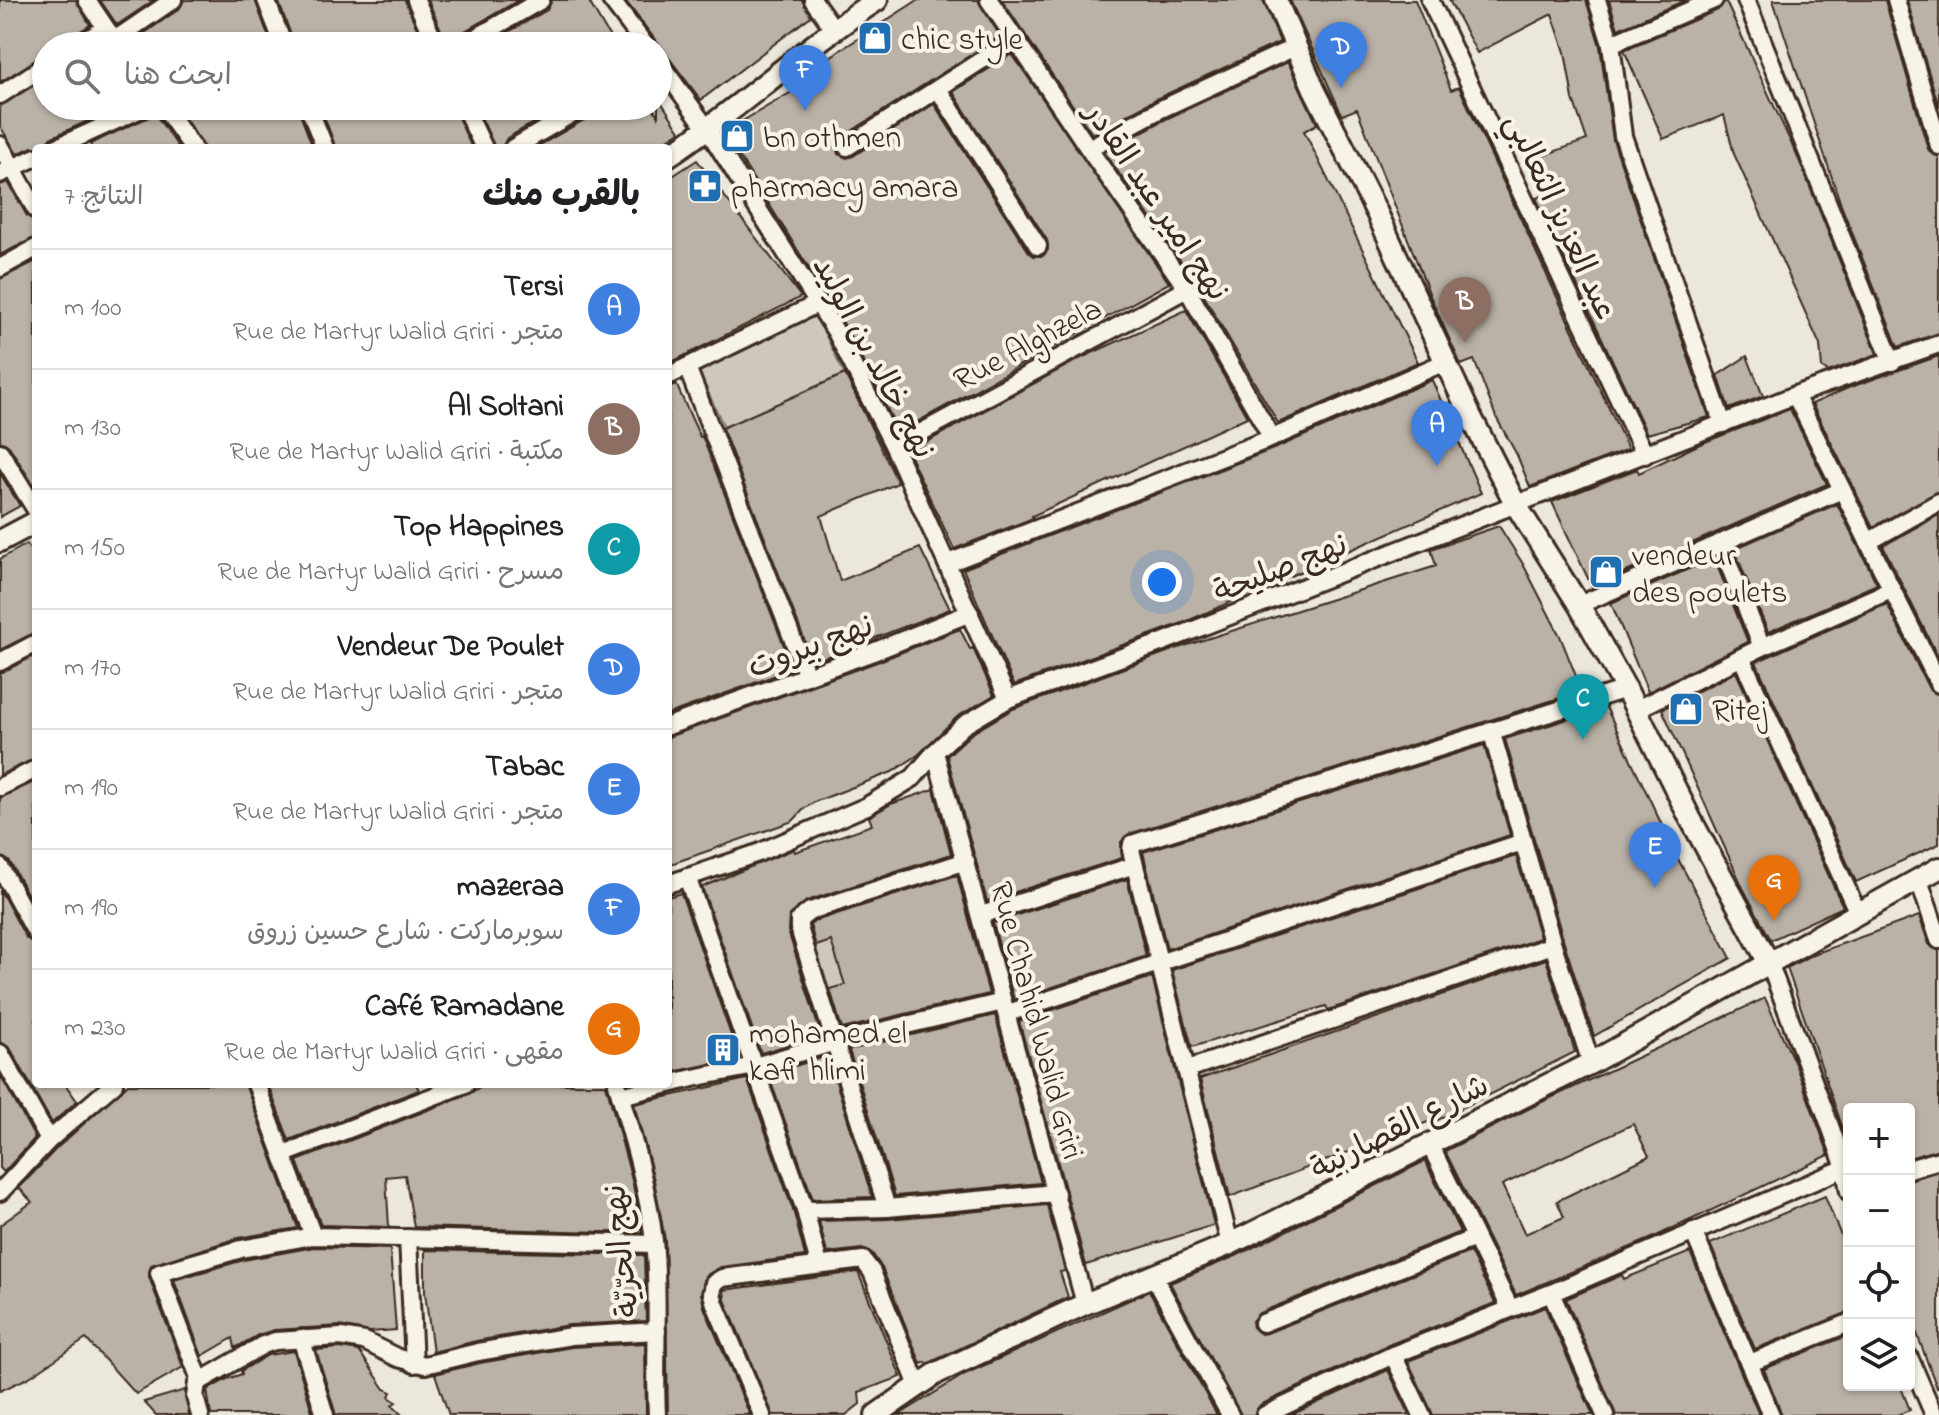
<!DOCTYPE html>
<html lang="ar">
<meta charset="utf-8">
<style>
:root{--surface:#fff;--page:#f2f2f2;--text:#202124;--muted:#757577;--line:#e0e0e0;--accent:#0b8043}
body{margin:0;font-family:"Indie Flower","Playpen Sans Arabic",sans-serif;background:var(--page);color:var(--text);direction:rtl}
.controls{position:absolute;right:24px;bottom:24px;display:grid;overflow:hidden;border-radius:8px;box-shadow:0 2px 6px #0004}
.controls button{width:72px;height:72px;display:grid;place-items:center;padding:0;border:0;border-bottom:2px solid var(--line);background:var(--surface);color:var(--text);font:40px sans-serif}
.you{position:absolute;left:1162px;top:582px;width:28px;height:28px;margin:-20px;border:6px solid #fff;border-radius:50%;background:#1a73e8;box-shadow:0 0 0 12px #1a73e833}
.badge{display:grid;place-items:center;width:52px;height:52px;border-radius:50%;background:var(--accent);color:#fff;font-size:26px;font-weight:700}
.pin{position:absolute;translate:-50% -66px;filter:drop-shadow(0 2px 4px #0008)}
.pin::after{content:'';position:absolute;top:42px;width:28px;height:24px;background:inherit;clip-path:polygon(0 0,100% 0,50% 100%)}
.list{margin:0;padding:0;list-style:none}
h2{display:flex;justify-content:space-between;align-items:center;height:104px;margin:0;padding:0 32px;font-size:34px}
h2 small{font-size:26px;font-weight:400;color:var(--muted)}
.list li{display:grid;grid-template-columns:52px 1fr auto;gap:24px;align-items:center;box-sizing:border-box;height:120px;padding:0 32px;border-top:2px solid var(--line)}
.list b{display:block;font-size:30px;white-space:nowrap}
.list p{margin:0;font-size:26px;white-space:nowrap;color:var(--muted)}
.list em{font-size:26px;font-style:normal;color:var(--muted)}
.icon{flex:none;width:44px;height:44px;fill:none;stroke:currentColor;stroke-width:2;stroke-linecap:round;stroke-linejoin:round}
.map{position:relative;flex:none;width:1939px;height:1415px;overflow:hidden;direction:ltr}
.search{position:absolute;background:var(--surface);box-shadow:0 2px 6px #0004;left:32px;top:32px;width:640px;height:88px;display:flex;align-items:center;gap:20px;box-sizing:border-box;padding:0 28px;border-radius:44px;color:var(--muted);font-size:30px}
.panel{position:absolute;background:var(--surface);box-shadow:0 2px 6px #0004;left:32px;top:144px;width:640px;height:944px;border-radius:8px;direction:rtl}
.map>svg:first-child{display:block}
</style>
<div class="map">
<svg width="1939" height="1415" viewBox="0 0 1939 1415">
<rect width="100%" height="100%" fill="#ece7dc"/>
<filter id="ink" filterUnits="userSpaceOnUse"><feTurbulence type="fractalNoise" baseFrequency=".0125" numOctaves="2"/><feDisplacementMap in="SourceGraphic" scale="16" xChannelSelector="R" yChannelSelector="G"/><feConvolveMatrix kernelMatrix="1 2 1 2 8 2 1 2 1" color-interpolation-filters="sRGB"/></filter>
<g filter="url(#ink)">
<g fill="#cec8bc" stroke="#84796d" stroke-width="2">
<polygon points="816,314 844,374 724,427 698,370"/>
<polygon points="831,941 850,983 823,991 809,948"/>
</g>
<g fill="#bab2a7" stroke="#3b2a1e" stroke-width="2" fill-rule="evenodd">
<polygon points="0,0 76,0 90,25 71,37 66,46 46,46 46,54 0,82"/>
<polygon points="100,0 154,0 117,25"/>
<polygon points="184,0 255,0 272,46 129,46 129,44 179,9"/>
<polygon points="278,0 405,0 423,43 382,41 295,46"/>
<polygon points="428,0 519,0 456,36 452,42 446,42"/>
<polygon points="552,0 588,0 615,46 484,46 547,10"/>
<polygon points="625,0 802,0 811,16 701,100"/>
<polygon points="918,0 978,0 1000,36 841,138 836,147 838,154 847,158 853,156 934,104 1029,252 1034,256 1043,256 1048,250 1047,240 953,92 1012,54 1169,283 899,432 845,326 724,132 810,81 805,73"/>
<polygon points="1002,0 1263,0 1280,42 1156,99 1092,134"/>
<polygon points="1290,0 1415,0 1451,90 1459,87 1460,89 1628,449 1530,487 1517,455 1496,417 1474,360 1461,365 1431,298 1357,109 1342,115"/>
<polygon points="1449,0 1586,0 1600,46 1613,140 1709,417 1647,434 1536,198 1548,194 1536,158 1587,140 1573,99 1565,52 1552,14 1477,53"/>
<polygon points="1609,0 1686,0 1618,29"/>
<polygon points="1725,0 1799,160 1877,354 1828,372 1822,368 1820,345 1734,154 1724,115 1663,139 1624,50 1718,10"/>
<polygon points="1773,0 1885,0 1928,149 1932,154 1939,157 1939,333 1898,347 1841,205"/>
<polygon points="1907,0 1939,0 1939,107"/>
<polygon points="1288,62 1317,124 1304,131 1418,362 1278,423 1197,284 1104,152 1166,119"/>
<polygon points="46,78 46,106 121,106 50,138 44,148 32,147 17,154 0,126 0,106"/>
<polygon points="658,97 680,131 654,148 535,148 591,116 596,106 652,106 658,116"/>
<polygon points="177,106 297,106 313,148 204,148"/>
<polygon points="320,106 453,106 472,148 336,148"/>
<polygon points="476,106 563,106 507,138 502,148 495,148"/>
<polygon points="155,114 179,148 92,148 90,144"/>
<polygon points="697,160 801,297 668,364 668,179"/>
<polygon points="8,182 27,216 36,221 36,237 0,255 0,185"/>
<polygon points="36,261 36,489 9,446 0,441 0,279"/>
<polygon points="1186,310 1247,417 1032,516 1033,518 954,549 908,452 1079,359"/>
<polygon points="1747,356 1763,396 1729,409 1718,375"/>
<polygon points="1939,356 1939,491 1873,527 1812,404 1848,388"/>
<polygon points="845,374 898,483 821,516 840,581 920,548 950,609 813,662 722,428"/>
<polygon points="1432,380 1481,493 1185,622 1014,685 963,569 1276,448"/>
<polygon points="676,384 700,437 702,436 793,669 668,714 668,387"/>
<polygon points="1790,409 1827,484 1592,587 1552,502 1637,469 1639,473 1700,444"/>
<polygon points="0,473 20,506 0,517"/>
<polygon points="1837,504 1877,584 1768,632 1734,549"/>
<polygon points="1939,515 1939,659 1883,546"/>
<polygon points="1499,526 1523,564 1560,636 1582,691 1129,834 1121,842 1122,858 987,901 947,756 971,734 1013,709 1178,648 1436,566 1431,549"/>
<polygon points="27,544 36,559 36,632 0,650 0,559"/>
<polygon points="1714,558 1748,642 1648,692 1611,603"/>
<polygon points="1887,604 1929,689 1939,695 1939,844 1856,882 1756,662"/>
<polygon points="960,629 970,649 973,648 994,695 957,717 918,755 892,772 817,801 805,808 793,821 668,865 668,737 877,662"/>
<polygon points="36,655 36,758 0,775 0,673"/>
<polygon points="1736,672 1843,907 1771,940 1743,888 1662,709"/>
<polygon points="1606,707 1678,859 1731,958 1594,1036 1564,942 1505,739"/>
<polygon points="1484,745 1510,835 1167,949 1143,852"/>
<polygon points="36,781 36,910 10,862 0,856 0,798"/>
<polygon points="934,789 951,854 807,901 789,915 788,931 821,1035 761,1053 702,887 794,849 795,852 872,825 869,817 891,804"/>
<polygon points="1516,856 1540,938 1328,1010 1326,1006 1192,1047 1172,970"/>
<polygon points="957,875 989,994 842,1029 830,989 845,985 831,941 816,946 810,925 815,921"/>
<polygon points="1127,879 1146,956 1014,1000 993,923"/>
<polygon points="0,890 26,938 36,944 36,1084 65,1084 77,1101 52,1123 10,1048 0,1042"/>
<polygon points="681,893 739,1058 668,1073 668,897"/>
<polygon points="1919,916 1929,944 1939,951 1939,1149 1909,1158 1909,1109 1849,1109 1849,1146 1787,968 1811,955"/>
<polygon points="1546,959 1575,1052 1434,1122 1433,1120 1230,1197 1200,1079"/>
<polygon points="1152,977 1214,1225 1086,1265 1019,1021"/>
<path d="M1765,998l31,68 33,89 -179,84 -134,56 -71,-144 97,-49zM1633,1124l16,32 -92,45 7,16 -39,17 -23,-49z"/>
<polygon points="995,1015 1041,1183 895,1196 849,1050"/>
<polygon points="828,1056 872,1197 813,1199 768,1074"/>
<polygon points="0,1075 35,1138 4,1172 0,1168"/>
<polygon points="747,1079 794,1213 805,1256 721,1267 705,1276 701,1293 704,1307 750,1415 668,1415 665,1240 654,1180 634,1104"/>
<polygon points="128,1084 245,1084 298,1228 238,1238 151,1265 149,1277 183,1367 136,1394 86,1339 28,1378 0,1391 0,1225 32,1202 19,1188 57,1148"/>
<polygon points="268,1084 416,1084 419,1090 289,1140"/>
<polygon points="484,1084 606,1084 633,1184 642,1233 414,1227 405,1175 386,1177 389,1227 321,1225 297,1161 469,1094"/>
<polygon points="1425,1161 1460,1232 1259,1313 1252,1321 1253,1328 1261,1334 1267,1333 1470,1252 1495,1303 1388,1345 1260,1405 1254,1415 1241,1415 1170,1283 1236,1256"/>
<polygon points="1939,1171 1939,1387 1937,1388 1909,1312 1909,1180"/>
<polygon points="1825,1196 1849,1256 1849,1312 1755,1349 1710,1244"/>
<polygon points="1047,1205 1065,1271 1060,1272 1068,1297 927,1364 926,1362 921,1364 882,1268 872,1253 862,1249 827,1253 819,1221 888,1219"/>
<polygon points="314,1247 390,1249 396,1330 370,1332 340,1326 274,1330 258,1335 235,1348 233,1338 202,1356 174,1280 244,1260"/>
<polygon points="425,1250 644,1255 646,1321 569,1325 476,1341 433,1352 425,1293"/>
<polygon points="1690,1252 1759,1415 1616,1415 1566,1299 1622,1275 1624,1279"/>
<polygon points="858,1272 901,1377 859,1392 860,1404 846,1415 773,1415 725,1300 724,1290"/>
<polygon points="1149,1291 1217,1415 899,1415 965,1374"/>
<polygon points="1545,1307 1593,1415 1433,1415 1408,1361"/>
<polygon points="1849,1335 1849,1385 1900,1385 1910,1410 1897,1415 1782,1415 1764,1369"/>
<polygon points="645,1343 646,1415 449,1415 435,1374 480,1363 572,1347"/>
<polygon points="340,1348 359,1351 385,1389 391,1392 389,1397 396,1402 392,1405 402,1415 336,1415 316,1350"/>
<polygon points="294,1351 313,1415 211,1415 207,1390 227,1379 242,1374 241,1371 268,1355"/>
<polygon points="1388,1370 1410,1415 1291,1415"/>
<polygon points="185,1390 189,1415 156,1415 144,1402"/>
</g>
<g fill="none" stroke-linecap="round" stroke-linejoin="round">
<g stroke="#3b2a1e" stroke-width="22">
<g id="minor">
<polyline points="87,0 118,46"/>
<polyline points="266,0 284,46"/>
<polyline points="416,0 436,46"/>
<polyline points="611,0 646,46"/>
<polyline points="813,0 833,28"/>
<polyline points="989,0 1095,158 1187,289 1272,438"/>
<polyline points="1430,0 1645,455"/>
<polyline points="1597,0 1611,44 1714,0"/>
<polyline points="1746,0 1892,362"/>
<polyline points="1896,0 1939,146"/>
<polyline points="113,41 173,0"/>
<polyline points="1611,44 1623,136 1723,424"/>
<polyline points="77,46 104,29"/>
<polyline points="462,46 541,0"/>
<polyline points="658,61 708,130 836,332 894,447 1008,699"/>
<polyline points="938,89 1038,246"/>
<polyline points="0,95 46,65"/>
<polyline points="163,106 193,148"/>
<polyline points="308,106 325,148"/>
<polyline points="464,106 484,148"/>
<polyline points="0,145 36,210"/>
<polyline points="847,147 1016,38"/>
<polyline points="55,148 148,106"/>
<polyline points="513,148 585,106"/>
<polyline points="1089,148 1161,109 1295,47"/>
<polyline points="0,174 36,157"/>
<polyline points="0,268 36,248"/>
<polyline points="687,367 807,676"/>
<polyline points="668,376 819,303"/>
<polyline points="1795,395 1939,684"/>
<polyline points="894,447 1187,289"/>
<polyline points="0,452 36,510"/>
<polyline points="1868,542 1939,502"/>
<polyline points="1720,543 1762,647"/>
<polyline points="948,563 1272,438 1445,362"/>
<polyline points="1579,605 1842,490"/>
<polyline points="1742,659 1858,913"/>
<polyline points="0,662 36,643"/>
<polyline points="1635,710 1762,647 1891,590"/>
<polyline points="668,726 873,652 970,613"/>
<polyline points="1491,730 1553,945 1591,1063"/>
<polyline points="935,752 1085,1304"/>
<polyline points="0,787 36,769"/>
<polyline points="0,867 36,933"/>
<polyline points="687,877 805,1210 819,1265"/>
<polyline points="1919,880 1939,940"/>
<polyline points="668,884 758,853 867,806 913,778 935,752 964,725 1008,699 1163,642 1803,392 1939,344"/>
<polyline points="981,915 1135,865"/>
<polyline points="1770,965 1829,1123 1845,1168 1849,1192"/>
<polyline points="1008,1013 1523,842"/>
<polyline points="0,1053 49,1140"/>
<polyline points="1188,1069 1553,945"/>
<polyline points="256,1084 313,1236"/>
<path d="M617,1084c15,51 31,105 37,157 6,58 0,116 3,174"/>
<polyline points="621,1096 693,1078 755,1066 835,1042 1003,1002"/>
<polyline points="1430,1145 1510,1308"/>
<polyline points="284,1154 465,1084"/>
<polyline points="1909,1169 1939,1160"/>
<polyline points="0,1192 49,1140 114,1084"/>
<polyline points="887,1208 799,928 799,920 810,911 966,861"/>
<polyline points="805,1210 887,1208 1056,1193"/>
<polyline points="1693,1231 1771,1415"/>
<polyline points="408,1238 414,1364"/>
<polyline points="1230,1244 1131,850 1132,844 1626,689"/>
<polyline points="1154,1277 1230,1415"/>
<polyline points="1551,1293 1605,1415"/>
<polyline points="1263,1323 1475,1238"/>
<polyline points="301,1338 325,1415"/>
<polyline points="1393,1355 1422,1415"/>
<polyline points="1909,1357 1934,1415"/>
<polyline points="1750,1363 1849,1323"/>
<polyline points="200,1380 159,1273 241,1249 313,1236 654,1244"/>
<polyline points="200,1415 195,1397 197,1383 263,1345 275,1341 341,1337 364,1341 398,1358 425,1365 478,1352 571,1336 657,1331"/>
<polyline points="762,1415 715,1304 712,1294 714,1283 722,1278 863,1260 872,1272 918,1386"/>
<polyline points="1265,1415 1393,1355 1551,1293 1845,1168"/>
</g>
</g>
<g stroke="#3b2a1e" stroke-width="26">
<g id="tertiary">
<polyline points="1276,0 1314,89 1377,213 1470,415 1516,505 1579,605 1626,689 1690,818 1770,965"/>
<path d="M668,156c73,-48 136,-109 209,-156"/>
<polyline points="0,541 36,522"/>
<polyline points="876,1415 937,1373 1085,1304 1230,1244 1591,1063 1939,868"/>
</g>
</g>
<use href="#minor" stroke="#f7f3e8" stroke-width="16"/>
<use href="#tertiary" stroke="#f7f3e8" stroke-width="20"/>
</g>
</g>
<defs>
<g id="shop-square" transform="scale(1.8)"><rect x="-9" y="-9" width="18" height="18" rx="4" fill="#1f6fb2" stroke="#f7f3e8"/><path d="M-5-2.5h2.3a2.7 3.5 0 0 1 5.4 0H5L5.5 6h-11ZM-1.5-2.5h3a1.5 2.3 0 0 0-3 0Z" fill="#fff"/></g>
<g id="pharmacy-square" transform="scale(1.8)"><rect x="-9" y="-9" width="18" height="18" rx="4" fill="#1f6fb2" stroke="#f7f3e8"/><path d="M-2-6h4v4h4v4h-4v4h-4v-4h-4v-4h4Z" fill="#fff"/></g>
<g id="building-square" transform="scale(1.8)"><rect x="-9" y="-9" width="18" height="18" rx="4" fill="#1f6fb2" stroke="#f7f3e8"/><path d="M-4-6H4V6H1V3H-1V6H-4ZM-2.5-4.3h1.7v1.8h-1.7ZM.8-4.3h1.7v1.8H.8ZM-2.5-1h1.7V.8h-1.7ZM.8-1h1.7V.8H.8Z" fill="#fff"/></g>
</defs>
<g fill-rule="evenodd">
<use href="#shop-square" x="875" y="38"/>
<use href="#shop-square" x="737" y="136"/>
<use href="#pharmacy-square" x="705" y="186"/>
<use href="#shop-square" x="1606" y="572"/>
<use href="#shop-square" x="1686" y="709"/>
<use href="#building-square" x="723" y="1050"/>
</g>
<g text-anchor="middle" stroke-width="8" stroke-linejoin="round" paint-order="stroke">
<g font-size="32" fill="#3b2a1e" stroke="#f7f3e8" text-anchor="start">
<text x="901" y="49">chic style</text>
<text x="763" y="147">bn othmen</text>
<text x="731" y="197">pharmacy amara</text>
<text x="1632" y="565">vendeur<tspan x="1632" dy="37">des poulets</tspan></text>
<text x="1712" y="720">Ritej</text>
<text x="749" y="1043">mohamed el<tspan x="749" dy="37">kafi hlimi</tspan></text>
</g>
<g font-size="32" fill="#3b2a1e" stroke="#f7f3e8">
<text transform="translate(1158 201) rotate(56)" y="11">نهج امير عبد القادر</text>
<text transform="translate(1562 216) rotate(65)" y="11">عبد العزيز الثعالبي</text>
<text transform="translate(1027 343) rotate(-28)" y="11">Rue Alghzela</text>
<text transform="translate(875 357) rotate(62)" y="11">نهج خالد بن الوليد</text>
<text transform="translate(1280 567) rotate(-21)" y="11">نهج صليحة</text>
<text transform="translate(810 645) rotate(-20)" y="11">نهج بيروت</text>
<text transform="translate(1038 1020) rotate(75)" y="11">Rue Chahid Walid Griri</text>
<text transform="translate(1399 1126) rotate(-27)" y="11">شارع القصارنية</text>
<text transform="translate(620 1251) rotate(-96)" y="11">نهج الحرّيّة</text>
</g>
</g>
</svg>
<div class="controls">
<button>+</button>
<button>−</button>
<button><svg class="icon" aria-label="locate" viewBox="0 0 24 24"><circle cx="12" cy="12" r="6"/><path d="M12 2v4M12 18v4M2 12h4M18 12h4"/></svg></button>
<button><svg class="icon" aria-label="layers" viewBox="0 0 24 24"><path d="M12 4l9 5-9 5-9-5zM3 14l9 5 9-5"/></svg></button>
</div>
<div class="you"></div>
<div class="pin badge" style="left:1437px;top:466px;background:#3f7fe0">A</div>
<div class="pin badge" style="left:1465px;top:343px;background:#8d6e63">B</div>
<div class="pin badge" style="left:1583px;top:740px;background:#0f9aa8">C</div>
<div class="pin badge" style="left:1341px;top:88px;background:#3f7fe0">D</div>
<div class="pin badge" style="left:1655px;top:888px;background:#3f7fe0">E</div>
<div class="pin badge" style="left:805px;top:111px;background:#3f7fe0">F</div>
<div class="pin badge" style="left:1774px;top:921px;background:#e8710a">G</div>
<div class="search"><svg class="icon" aria-label="search" viewBox="0 0 24 24"><circle cx="10" cy="10" r="6"/><path d="M15 15l6 6"/></svg>ابحث هنا</div>
<section class="panel">
<h2>بالقرب منك<small>النتائج: 7</small></h2>
<ul class="list">
<li><span class="badge" style="background:#3f7fe0">A</span><div><b>Tersi</b><p>متجر · Rue de Martyr Walid Griri</p></div><em>100 m</em></li>
<li><span class="badge" style="background:#8d6e63">B</span><div><b>Al Soltani</b><p>مكتبة · Rue de Martyr Walid Griri</p></div><em>130 m</em></li>
<li><span class="badge" style="background:#0f9aa8">C</span><div><b>Top Happines</b><p>مسرح · Rue de Martyr Walid Griri</p></div><em>150 m</em></li>
<li><span class="badge" style="background:#3f7fe0">D</span><div><b>Vendeur De Poulet</b><p>متجر · Rue de Martyr Walid Griri</p></div><em>170 m</em></li>
<li><span class="badge" style="background:#3f7fe0">E</span><div><b>Tabac</b><p>متجر · Rue de Martyr Walid Griri</p></div><em>190 m</em></li>
<li><span class="badge" style="background:#3f7fe0">F</span><div><b>mazeraa</b><p>سوبرماركت · شارع حسين زروق</p></div><em>190 m</em></li>
<li><span class="badge" style="background:#e8710a">G</span><div><b>Café Ramadane</b><p>مقهى · Rue de Martyr Walid Griri</p></div><em>230 m</em></li>
</ul>
</section>
</div>
